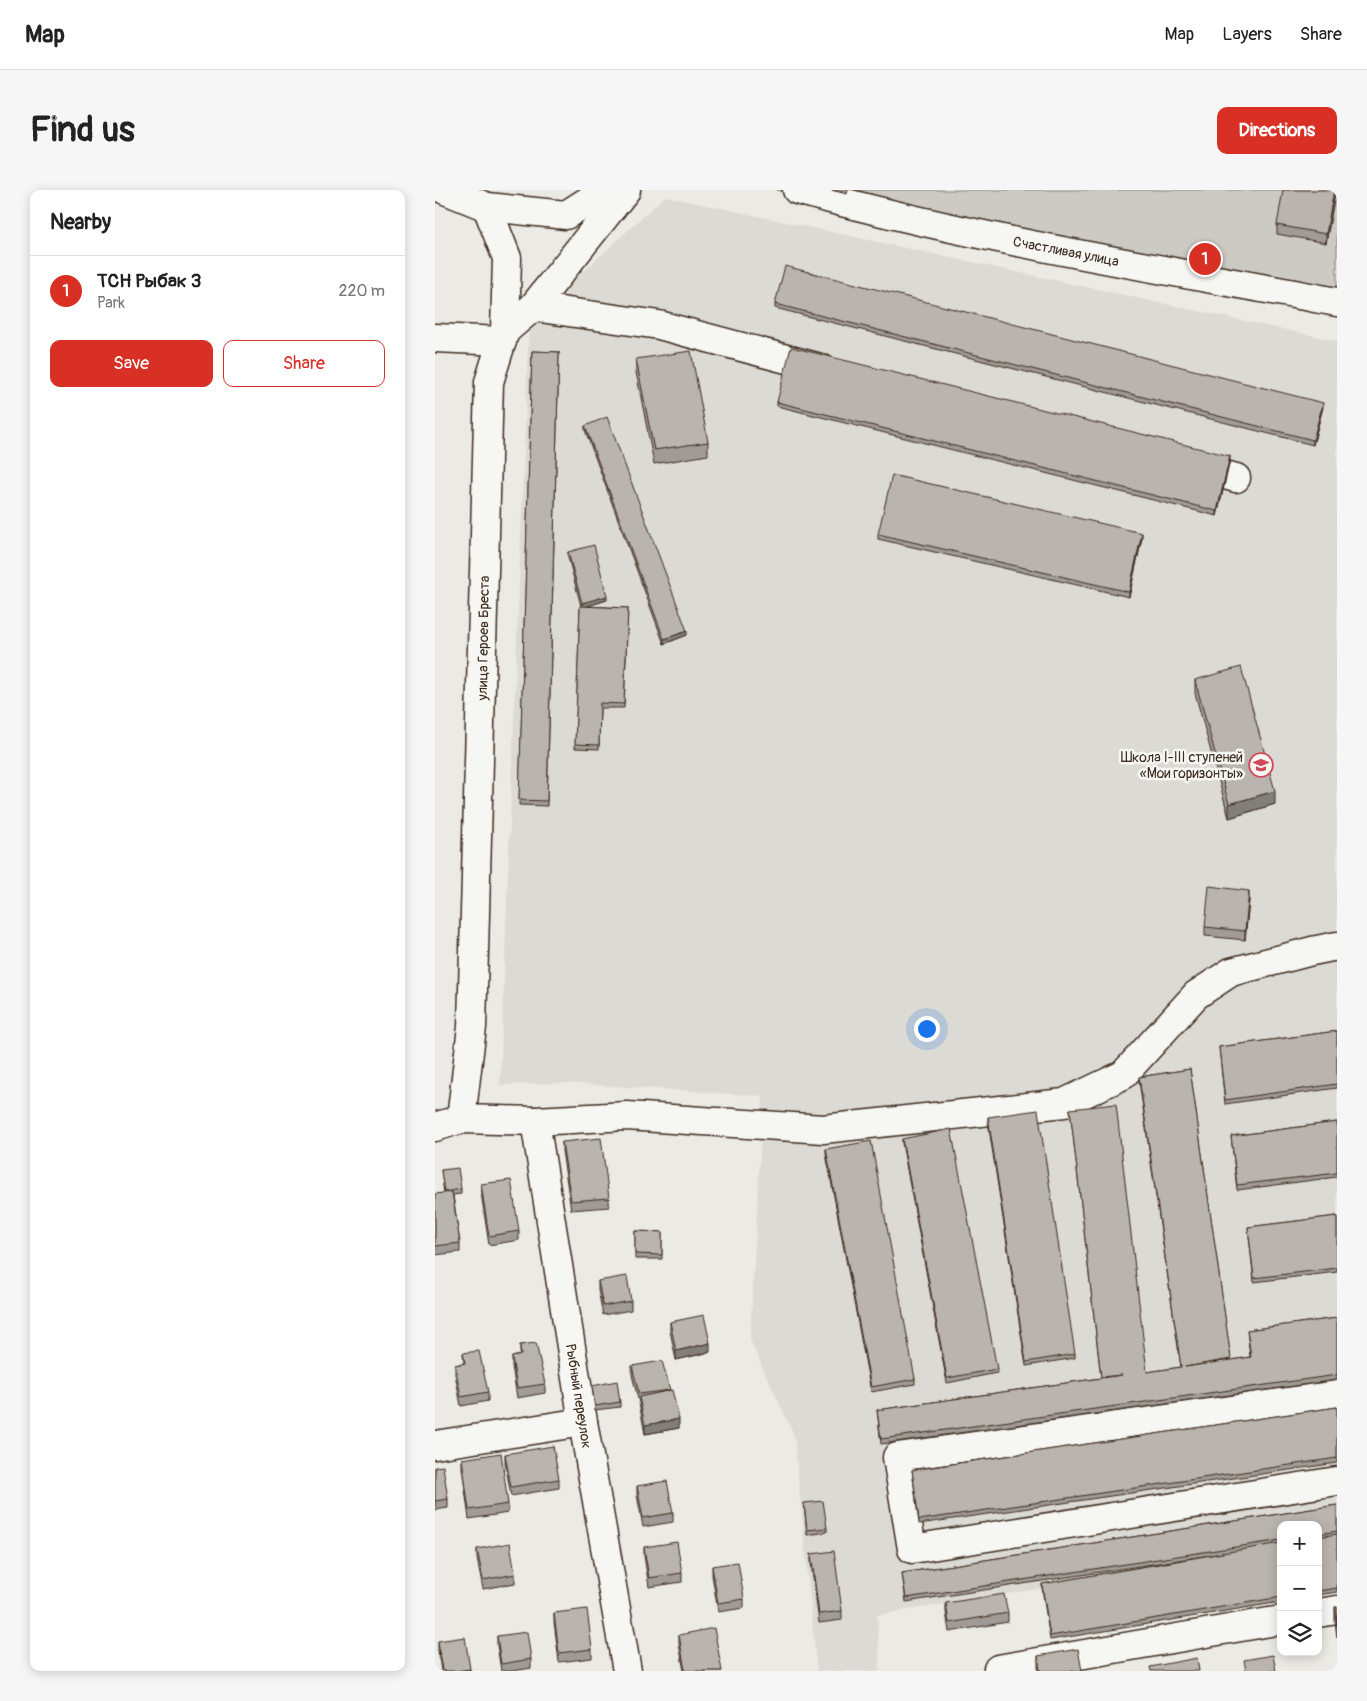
<!DOCTYPE html>
<meta charset="utf-8">
<style>
:root{--surface:#fff;--page:#f6f6f6;--text:#222;--muted:#767676;--line:#e0e0e0;--accent:#d93025}
body{margin:0;font-family:Pangolin,sans-serif;background:var(--page);color:var(--text)}
.controls{position:absolute;right:15px;bottom:15px;display:grid;overflow:hidden;border-radius:10px;box-shadow:0 2px 12px #0003}
.controls button{width:45px;height:45px;display:grid;place-items:center;padding:0;border:0;border-bottom:1px solid var(--line);background:var(--surface);color:var(--text);font:25px sans-serif}
.you{position:absolute;left:491px;top:838px;width:18px;height:18px;margin:-12px;border:4px solid #fff;border-radius:50%;background:#1a73e8;box-shadow:0 0 0 8px #1a73e833}
.badge{display:grid;place-items:center;width:32px;height:32px;border-radius:50%;background:var(--accent);color:#fff;font-size:16px;font-weight:700}
.pin{position:absolute;translate:-50% -50%;border:2px solid #fff;box-shadow:0 1px 5px #0006}
.list{margin:0;padding:0;list-style:none}
h2{display:flex;justify-content:space-between;align-items:center;height:65px;margin:0;padding:0 20px;font-size:21px}
h2 small{font-size:16px;font-weight:400;color:var(--muted)}
.list li{display:grid;grid-template-columns:32px 1fr auto;gap:15px;align-items:center;box-sizing:border-box;height:70px;padding:0 20px;border-top:1px solid var(--line)}
.list b{display:block;font-size:19px;white-space:nowrap}
.list p{margin:0;font-size:16px;white-space:nowrap;color:var(--muted)}
.list em{font-size:16px;font-style:normal;color:var(--muted)}
.actions{display:flex;gap:10px;padding:15px 20px}
.actions a{flex:1;padding:11px 0;border:1px solid var(--accent);border-radius:10px;text-align:center;font-size:18px;color:var(--accent)}
.actions .main{background:var(--accent);color:#fff}
.icon{flex:none;width:28px;height:28px;fill:none;stroke:currentColor;stroke-width:2;stroke-linecap:round;stroke-linejoin:round}
.map{position:relative;flex:none;width:902px;height:1481px;overflow:hidden;border-radius:10px}
header{display:flex;align-items:center;gap:30px;box-sizing:border-box;height:70px;padding:0 25px;background:var(--surface);border-bottom:1px solid var(--line)}
header strong{font-size:24px}
nav{display:flex;gap:28px;margin-inline-start:auto;font-size:18px}
.intro{display:flex;align-items:center;justify-content:space-between;box-sizing:border-box;height:120px;padding:0 30px}
h1{margin:0;font-size:35px}
.button{padding:12px 22px;border-radius:10px;background:var(--accent);color:#fff;font-size:18px;font-weight:700}
main{display:flex;gap:30px;padding:0 30px}
aside{flex:1;background:var(--surface);border-radius:10px;box-shadow:0 2px 12px #0003}
.map>svg:first-child{display:block}
</style>
<header>
<strong>Map</strong>
<nav><a>Map</a><a>Layers</a><a>Share</a></nav>
</header>
<div class="intro"><h1>Find us</h1><a class="button">Directions</a></div>
<main>
<aside>
<h2>Nearby<small></small></h2>
<ul class="list">
<li><span class="badge">1</span><div><b>ТСН Рыбак 3</b><p>Park</p></div><em>220 m</em></li>
</ul>
<div class="actions"><a class="main">Save</a><a>Share</a></div>
</aside>
<div class="map">
<svg width="902" height="1481" viewBox="0 0 902 1481">
<rect width="100%" height="100%" fill="#ebeae5"/>
<filter id="ink" filterUnits="userSpaceOnUse"><feTurbulence type="fractalNoise" baseFrequency=".02" numOctaves="2"/><feDisplacementMap in="SourceGraphic" scale="10" xChannelSelector="R" yChannelSelector="G"/><feConvolveMatrix kernelMatrix="1 2 1 2 8 2 1 2 1" color-interpolation-filters="sRGB"/></filter>
<g filter="url(#ink)">
<polygon fill="#dcdad4" points="230,6 902,151 902,1351 883,1335 846,1335 846,1360 442,1425 445,1481 382,1481 359,1245 315,1150 328,906 131,893 65,895 94,132"/>
<polygon fill="#cdcac4" stroke="#847a71" points="342,0 902,0 902,119 375,19 369,8"/>
<g fill="none" stroke-linecap="round" stroke-linejoin="round">
<g stroke="#3b2a1e" stroke-width="31">
<g id="minor">
<polyline points="10,0 52,17 131,25 170,0"/>
<path d="M362,0c177,49 360,78 540,112"/>
<polyline points="98,117 191,0"/>
<polyline points="70,141 98,117 224,135 389,179"/>
<polyline points="0,148 67,151"/>
<polyline points="757,276 801,288"/>
<polyline points="26,929 37,837 54,192 70,141 72,68 52,17"/>
<polyline points="100,931 148,1232 192,1481"/>
<polyline points="0,937 26,929 100,931 192,926 388,939 629,913 688,885 761,805 796,782 877,761 902,756"/>
<polyline points="902,1205 462,1267 477,1359 902,1291"/>
<polyline points="0,1255 148,1232"/>
<polyline points="883,1423 902,1420"/>
<polyline points="564,1481 563,1479 846,1430"/>
</g>
</g>
<use href="#minor" stroke="#f6f6f2" stroke-width="28"/>
</g>
<g fill="#a09b96" stroke="#3b2a1e">
<polygon points="396,0 413,0 412,4"/>
<polygon points="900,0 900,4 891,53 842,44 842,35"/>
<polygon points="340,114 888,217 878,255 340,118"/>
<polygon points="97,161 124,162 112,616 84,615"/>
<polygon points="201,169 273,252 273,265 219,274 201,182"/>
<polygon points="342,212 795,270 782,326 342,216"/>
<polygon points="150,236 252,445 229,454 150,240"/>
<polygon points="443,344 707,348 694,407 443,349"/>
<polygon points="133,362 172,410 151,416 193,418 189,518 165,518 164,559 140,558 145,416 146,416 133,367"/>
<polygon points="760,490 840,614 794,628 760,503"/>
<polygon points="814,710 810,750 770,746 770,737"/>
<polygon points="902,841 902,898 790,914 784,857"/>
<polygon points="755,879 796,1170 815,1167 812,1140 902,1128 902,1190 446,1254 442,1220 666,1188 635,919 712,1182 746,1177 704,891 704,887"/>
<polygon points="553,927 640,1164 640,1168 591,1176 553,932"/>
<polygon points="902,932 902,987 802,1000 796,946"/>
<polygon points="467,949 562,1179 562,1183 512,1193 467,953"/>
<polygon points="127,952 174,1008 174,1017 136,1020 127,961"/>
<polygon points="391,959 480,1189 480,1194 436,1202 391,964"/>
<polygon points="6,980 26,999 26,1004 18,1005 25,1053 25,1062 0,1065 0,1004 9,1003"/>
<polygon points="46,994 84,1041 84,1050 54,1055 46,1003"/>
<polygon points="902,1026 902,1082 819,1092 813,1037"/>
<polygon points="200,1041 227,1042 227,1069 200,1069"/>
<polygon points="163,1091 196,1111 196,1120 168,1125 163,1100"/>
<polygon points="235,1132 275,1162 241,1170 235,1141"/>
<polygon points="85,1155 110,1194 110,1203 82,1208 77,1176 77,1167 85,1165"/>
<polygon points="28,1163 53,1202 53,1211 26,1216 20,1184 20,1175 29,1173"/>
<polygon points="197,1176 235,1200 244,1238 210,1244 204,1213 197,1185"/>
<polygon points="157,1196 185,1212 185,1217 160,1220"/>
<polygon points="902,1217 902,1273 484,1334 477,1280"/>
<polygon points="70,1264 124,1289 124,1298 76,1306 70,1273"/>
<polygon points="27,1269 73,1314 73,1323 34,1329 27,1278"/>
<polygon points="0,1277 13,1309 13,1318 0,1320"/>
<polygon points="202,1296 238,1323 238,1332 208,1337 202,1305"/>
<polygon points="369,1313 392,1338 392,1342 372,1345"/>
<polygon points="902,1315 902,1402 883,1405 883,1335 846,1335 846,1412 615,1450 607,1398 607,1394 789,1363 471,1412 467,1383"/>
<polygon points="209,1357 247,1383 247,1392 214,1397 209,1366"/>
<polygon points="42,1359 80,1384 80,1393 48,1399 42,1368"/>
<polygon points="376,1364 407,1421 407,1430 384,1433 376,1373"/>
<polygon points="277,1376 309,1409 309,1418 283,1422 277,1385"/>
<polygon points="511,1413 573,1423 573,1432 514,1442 511,1422"/>
<polygon points="900,1417 902,1417 902,1448 900,1431"/>
<polygon points="119,1423 157,1459 157,1468 124,1472 119,1432"/>
<polygon points="244,1445 287,1481 249,1481 244,1454"/>
<polygon points="62,1446 96,1469 96,1478 78,1481 66,1481 62,1455"/>
<polygon points="3,1451 35,1479 35,1481 6,1481 3,1460"/>
<polygon points="603,1466 647,1481 603,1481"/>
</g>
<g fill="#827e7a" stroke="#3b2a1e">
<polygon points="899,0 900,0 900,4 891,53 891,44"/>
<polygon points="888,213 888,217 878,255 878,250"/>
<polygon points="795,266 795,270 782,326 782,321"/>
<polygon points="707,343 707,348 694,407 694,402"/>
<polygon points="172,406 172,410 147,418 147,413"/>
<polygon points="252,441 252,445 229,454 229,449"/>
<polygon points="840,601 840,614 794,628 794,614"/>
<polygon points="814,701 814,710 810,750 810,741"/>
<polygon points="275,1153 275,1162 241,1170 241,1161"/>
<polygon points="244,1229 244,1238 210,1244 210,1235"/>
</g>
<g fill="#bab4ae" stroke="#3b2a1e">
<polygon points="848,0 899,0 891,44 842,35"/>
<polygon points="350,76 888,213 878,250 340,114"/>
<polygon points="356,157 795,266 782,321 342,212"/>
<polygon points="97,161 124,162 112,611 84,610"/>
<polygon points="256,161 273,252 219,260 201,169"/>
<polygon points="172,227 252,441 229,449 150,236"/>
<polygon points="457,285 707,343 694,402 443,344"/>
<polygon points="159,355 172,406 147,413 133,362"/>
<polygon points="145,416 193,418 189,514 165,513 164,555 140,554"/>
<polygon points="806,477 840,601 794,614 760,490"/>
<polygon points="774,696 814,701 810,741 770,737"/>
<polygon points="902,841 902,894 790,910 784,857"/>
<polygon points="755,879 796,1169 750,1177 816,1167 812,1140 902,1128 902,1185 446,1249 442,1220 687,1185 666,1187 635,919 681,914 712,1182 746,1177 704,887"/>
<polygon points="603,920 640,1164 591,1172 553,927"/>
<polygon points="902,932 902,983 802,995 796,946"/>
<polygon points="516,939 562,1179 512,1188 467,949"/>
<polygon points="166,948 174,1008 136,1011 127,952"/>
<polygon points="436,951 480,1189 436,1197 391,959"/>
<polygon points="23,978 26,999 9,1002 6,980"/>
<polygon points="76,990 84,1041 54,1046 46,994"/>
<polygon points="17,1002 25,1053 0,1056 0,1004"/>
<polygon points="902,1026 902,1078 819,1088 813,1037"/>
<polygon points="200,1041 227,1042 227,1065 200,1064"/>
<polygon points="192,1086 196,1111 168,1116 163,1091"/>
<polygon points="269,1125 275,1153 241,1161 235,1132"/>
<polygon points="101,1153 110,1194 82,1198 77,1167 86,1165 85,1155"/>
<polygon points="44,1161 53,1202 26,1207 20,1175 30,1173 28,1163"/>
<polygon points="227,1171 235,1200 204,1204 197,1176"/>
<polygon points="182,1191 185,1212 160,1216 157,1196"/>
<polygon points="237,1200 244,1229 210,1235 204,1207"/>
<polygon points="902,1217 902,1268 484,1330 477,1280"/>
<polygon points="118,1256 124,1289 76,1297 70,1264"/>
<polygon points="66,1263 73,1314 34,1320 27,1269"/>
<polygon points="8,1276 13,1309 0,1311 0,1277"/>
<polygon points="232,1291 238,1323 208,1328 202,1296"/>
<polygon points="388,1311 392,1338 372,1340 369,1313"/>
<polygon points="902,1315 902,1341 883,1344 883,1335 846,1335 846,1350 471,1408 467,1383"/>
<polygon points="902,1344 902,1398 883,1401 883,1347"/>
<polygon points="242,1352 247,1383 214,1388 209,1357"/>
<polygon points="75,1353 80,1384 48,1390 42,1359"/>
<polygon points="846,1353 846,1407 615,1446 607,1394"/>
<polygon points="399,1361 407,1421 384,1424 376,1364"/>
<polygon points="303,1372 309,1409 283,1413 277,1376"/>
<polygon points="569,1404 573,1423 514,1433 511,1413"/>
<polygon points="900,1417 902,1417 902,1435"/>
<polygon points="152,1419 157,1459 124,1463 119,1423"/>
<polygon points="279,1438 287,1481 250,1481 244,1445"/>
<polygon points="92,1442 96,1469 66,1474 62,1446"/>
<polygon points="30,1447 35,1479 21,1481 7,1481 3,1451"/>
<polygon points="643,1459 647,1481 605,1481 603,1466"/>
<polygon points="838,1465 841,1481 811,1481 809,1470"/>
<polygon points="762,1468 764,1481 716,1481 715,1477"/>
</g>
</g>
<defs>
<g id="school-ring" transform="scale(1.25)"><circle r="9.5" fill="#f6f6f2" stroke="#d1495b" stroke-width="1.5"/><path d="M0-5L7-2L0 1L-7-2ZM-4 1L0 2.5L4 1V4Q0 6-4 4Z" fill="#d1495b"/></g>
</defs>
<g fill-rule="evenodd">
<use href="#school-ring" x="826" y="575"/>
</g>
<g text-anchor="middle" stroke-width="5" stroke-linejoin="round" paint-order="stroke">
<g font-size="14" fill="#3b2a1e" stroke="#f6f6f2">
<text transform="translate(631 61) rotate(11)" y="5">Счастливая улица</text>
<text transform="translate(48 448) rotate(-89)" y="5">улица Героев Бреста</text>
<text transform="translate(144 1206) rotate(81)" y="5">Рыбный переулок</text>
</g>
<g font-size="14" fill="#3b2a1e" stroke="#f6f6f2" text-anchor="end">
<text x="808" y="572">Школа I-III ступеней<tspan x="808" dy="16">«Мои горизонты»</tspan></text>
</g>
</g>
</svg>
<div class="controls">
<button>+</button>
<button>−</button>
<button><svg class="icon" aria-label="layers" viewBox="0 0 24 24"><path d="M12 4l9 5-9 5-9-5zM3 14l9 5 9-5"/></svg></button>
</div>
<div class="you"></div>
<div class="pin badge" style="left:770px;top:69px">1</div>
</div>
</main>
